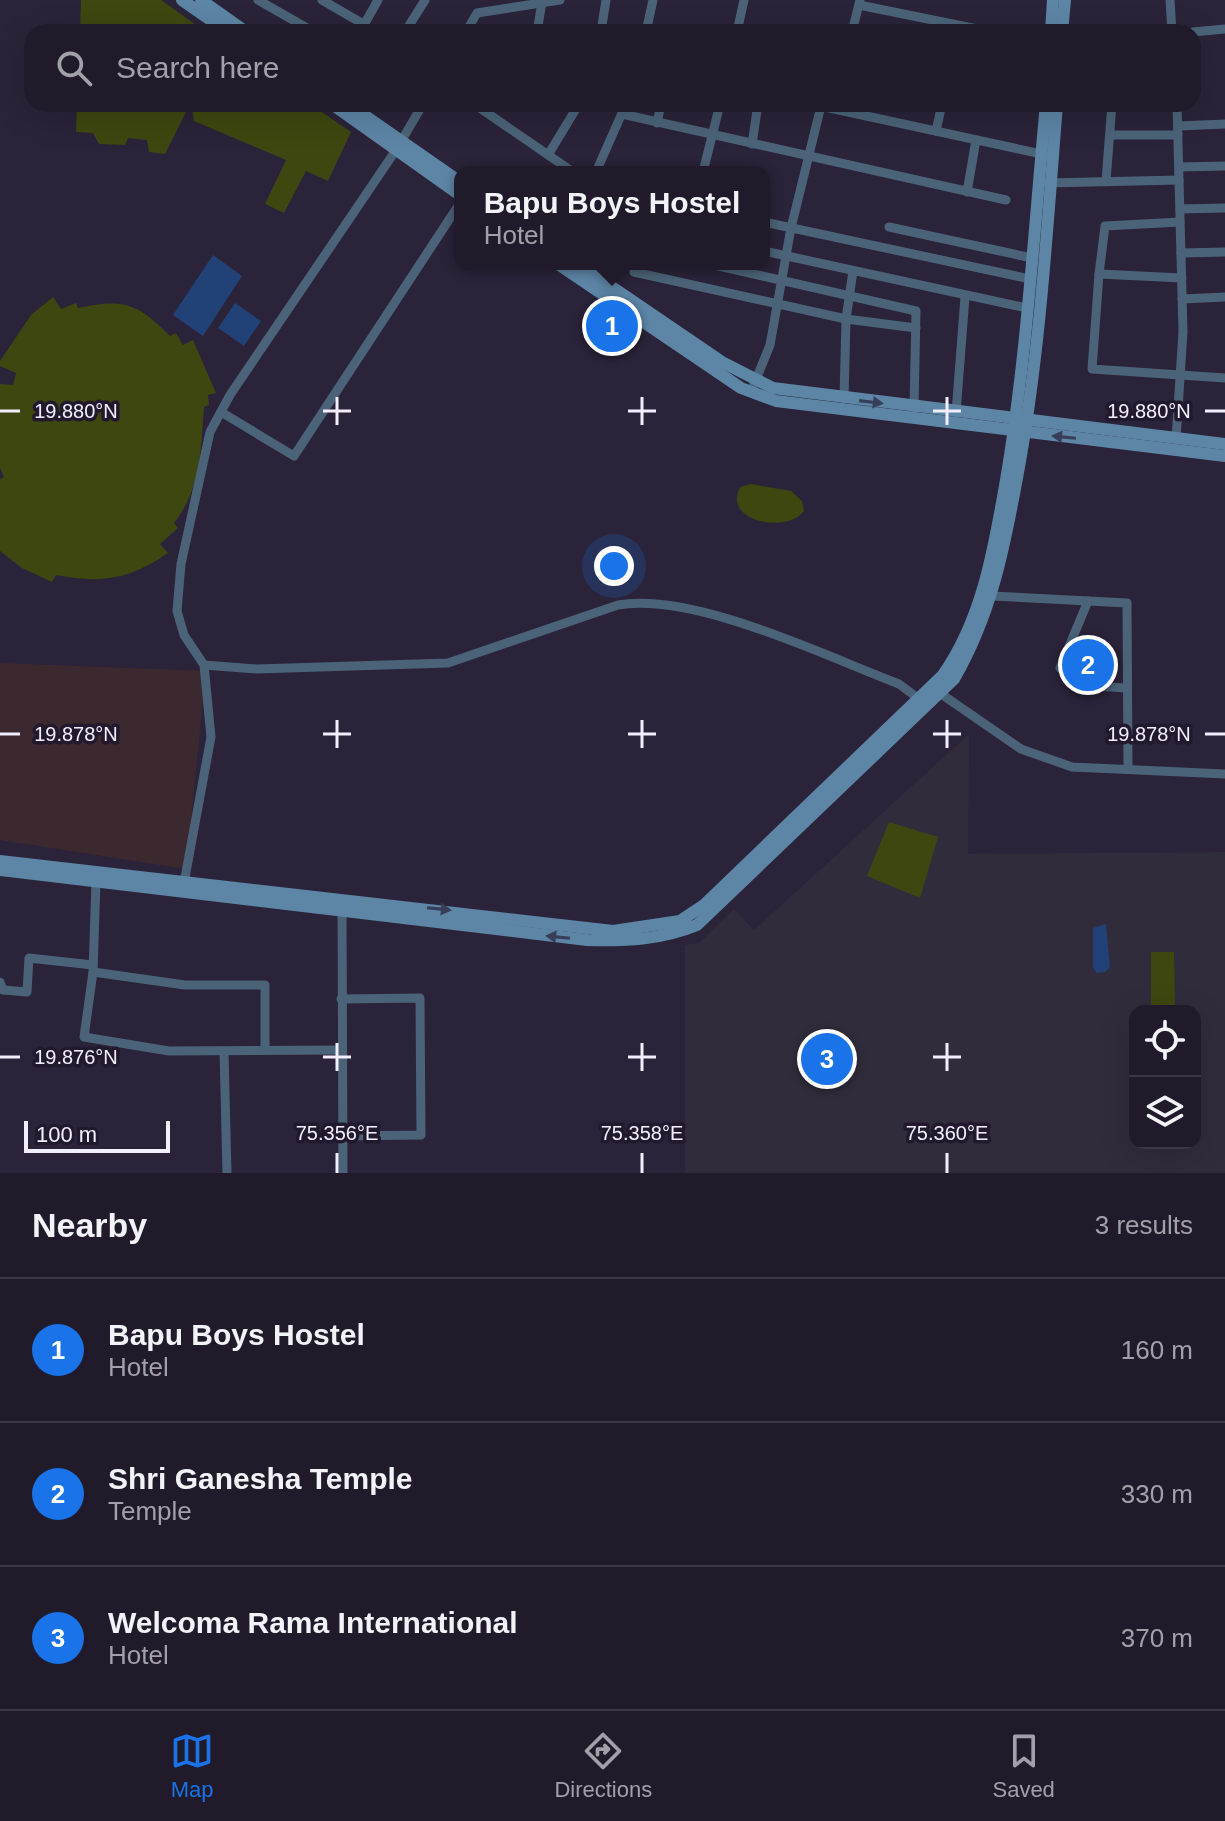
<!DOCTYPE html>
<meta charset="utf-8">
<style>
:root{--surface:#201a2b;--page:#2d2737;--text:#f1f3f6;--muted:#a2a1a9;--line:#3d3847;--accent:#1a73e8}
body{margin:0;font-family:Arial,sans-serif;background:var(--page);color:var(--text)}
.controls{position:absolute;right:24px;bottom:24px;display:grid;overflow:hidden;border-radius:16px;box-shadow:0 8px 32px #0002}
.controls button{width:72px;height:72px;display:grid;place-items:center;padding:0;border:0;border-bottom:2px solid var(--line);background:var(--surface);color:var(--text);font:40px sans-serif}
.scale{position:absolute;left:24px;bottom:20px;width:146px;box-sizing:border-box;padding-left:8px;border:4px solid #f3eefd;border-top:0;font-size:22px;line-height:28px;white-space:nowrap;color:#f3eefd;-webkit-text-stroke:6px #22192e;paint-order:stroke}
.you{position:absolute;left:614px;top:566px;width:28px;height:28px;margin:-20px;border:6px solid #fff;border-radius:50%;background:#1a73e8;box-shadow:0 0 0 12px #1a73e833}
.badge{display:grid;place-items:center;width:52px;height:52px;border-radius:50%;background:var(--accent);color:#fff;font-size:26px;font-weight:700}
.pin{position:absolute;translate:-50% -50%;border:4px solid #fff;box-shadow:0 2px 8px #0006}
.popup{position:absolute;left:454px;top:166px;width:316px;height:104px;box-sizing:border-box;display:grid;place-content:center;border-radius:16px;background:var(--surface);filter:drop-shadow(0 2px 6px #0005);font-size:26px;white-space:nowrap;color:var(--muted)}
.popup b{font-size:30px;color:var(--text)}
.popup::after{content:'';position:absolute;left:50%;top:100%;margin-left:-16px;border:16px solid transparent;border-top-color:var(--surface)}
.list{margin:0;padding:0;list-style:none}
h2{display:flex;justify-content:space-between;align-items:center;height:104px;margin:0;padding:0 32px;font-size:34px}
h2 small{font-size:26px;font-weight:400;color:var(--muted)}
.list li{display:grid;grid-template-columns:52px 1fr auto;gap:24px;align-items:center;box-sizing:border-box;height:144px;padding:0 32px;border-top:2px solid var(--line)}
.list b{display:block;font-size:30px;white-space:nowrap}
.list p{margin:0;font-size:26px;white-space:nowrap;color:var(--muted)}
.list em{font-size:26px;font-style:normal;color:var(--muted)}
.icon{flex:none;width:44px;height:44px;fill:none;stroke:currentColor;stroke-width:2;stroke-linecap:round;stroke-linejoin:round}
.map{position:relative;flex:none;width:1225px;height:1173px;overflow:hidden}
.search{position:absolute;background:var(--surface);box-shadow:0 8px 32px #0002;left:24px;right:24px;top:24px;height:88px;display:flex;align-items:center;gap:20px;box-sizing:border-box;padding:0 28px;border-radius:24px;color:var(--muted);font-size:30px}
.sheet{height:536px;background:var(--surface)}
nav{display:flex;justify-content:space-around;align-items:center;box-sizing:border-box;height:112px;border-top:2px solid var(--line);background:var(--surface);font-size:22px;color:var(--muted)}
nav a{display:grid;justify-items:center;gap:4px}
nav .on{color:var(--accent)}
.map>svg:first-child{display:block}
</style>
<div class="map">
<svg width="1225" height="1173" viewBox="0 0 1225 1173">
<rect width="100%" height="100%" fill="#2b2339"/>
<path fill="#312c3c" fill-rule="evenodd" d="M969,734l-1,120 257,-2v321h-540v-228l14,-2 35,-34 20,21zM1135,1011h60v132h-60z"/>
<polygon fill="#3c292f" points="0,663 206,671 186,869 0,840"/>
<g fill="#3e4710">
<polygon points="81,0 161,0 206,32 80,32"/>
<polygon points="77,104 190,104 165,154 149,152 147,140 128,138 125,145 99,144 93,133 76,132"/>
<polygon points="191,104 310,104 351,132 328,181 306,171 284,213 265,204 286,160 194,121"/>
<path d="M53,297l8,12 15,-6 2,5c45,-10 60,-5 92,28l6,-3 7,12 10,-5 23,53 -8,2 1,10 -5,2c-3,42 -3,82 -30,116l4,5 -18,16 8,9c-37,26 -67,31 -112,22l-4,7 -30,-14 -22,-17v-72l4,-2 -4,-9v-84l13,1 3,-12 -16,-7v-5l31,-46z"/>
<path d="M751,484l40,7 11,10 2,10c-17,23 -82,11 -64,-24z"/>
<polygon points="889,822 938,837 920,898 867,876"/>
<polygon points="1151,952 1174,952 1175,1007 1151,1007"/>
</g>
<g fill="#224177">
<polygon points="213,255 242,276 203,336 173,315"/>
<polygon points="235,303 261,321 244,346 218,328"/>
<polygon points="1106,924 1110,967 1105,972 1097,973 1093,968 1093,928"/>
</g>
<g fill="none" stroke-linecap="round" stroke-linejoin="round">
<g stroke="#4b6378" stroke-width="9">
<polyline points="258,0 314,32"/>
<polyline points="322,0 365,25"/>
<polyline points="1170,0 1172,32"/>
<polyline points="859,5 992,32"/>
<polyline points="360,32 378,0"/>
<polyline points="405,32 425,0"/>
<polyline points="466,32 477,13 560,0"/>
<polyline points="537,32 542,2"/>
<polyline points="601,32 606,0"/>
<polyline points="646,32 653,0"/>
<polyline points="737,32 744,0"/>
<polyline points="852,32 860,0"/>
<polyline points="1193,32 1225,29"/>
<polyline points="474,104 573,172"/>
<polyline points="811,104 1046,155"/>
<polyline points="622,114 1006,200"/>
<polyline points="657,123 661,104"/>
<polyline points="1178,126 1225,124"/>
<polyline points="936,131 942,104"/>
<polyline points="1110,135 1178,135"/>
<polyline points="752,144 758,104"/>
<polyline points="548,155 579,104"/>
<polyline points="1179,167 1225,166"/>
<polyline points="596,172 626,104"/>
<polyline points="703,172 720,104"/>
<polyline points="1106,181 1112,104"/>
<polyline points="1047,183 1179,180"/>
<polyline points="967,192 976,140"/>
<polyline points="1180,209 1225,208"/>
<polyline points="764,222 1030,279"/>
<polyline points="889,227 1032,258"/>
<polyline points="764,251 1027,308"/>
<polyline points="1181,253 1225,252"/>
<polyline points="710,264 916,311 914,408"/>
<polyline points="634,272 846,319 916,328"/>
<polyline points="1099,274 1105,226 1180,222"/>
<polyline points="1182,278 1099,274 1092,369 1225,378"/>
<polyline points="1182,299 1225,297"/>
<polyline points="751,392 770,345 791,228 821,106"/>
<polyline points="844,399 846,319 853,271"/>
<polyline points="221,412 294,456 460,203"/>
<polyline points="956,413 965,297"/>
<polyline points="1176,439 1183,332 1177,104"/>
<polyline points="992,596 1127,603 1128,768"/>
<polyline points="1088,601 1060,668 1092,686 1127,688"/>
<path d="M204,665l53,4 191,-6 170,-58c77,-13 207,51 281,79l24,18"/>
<polyline points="934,689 1021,749 1072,767 1225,774"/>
<polyline points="96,881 93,972 84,1037 169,1051 341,1050"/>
<polyline points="184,883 211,737 204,665 184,635 177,611 181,564 210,432 230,395 396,150 423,104"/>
<polyline points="342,907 343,1173"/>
<polyline points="93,972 185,985 265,985 265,1050"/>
<polyline points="0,982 3,990 27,992 29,958 93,965"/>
<polyline points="341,999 420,998 421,1135 342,1136"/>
<polyline points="224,1051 227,1173"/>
</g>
<g stroke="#5d85a6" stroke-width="12">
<polyline points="182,0 228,32"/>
<polyline points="201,0 246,32"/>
<polyline points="1051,32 1053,0"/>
<polyline points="1062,32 1065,0"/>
<polyline points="332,104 460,195"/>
<polyline points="348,104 460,182"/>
<polyline points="558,264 741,388 776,401 1225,456"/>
<polyline points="578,264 722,362 773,388 1225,444"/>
<path d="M0,861l613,70 67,-10 24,-16 239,-230c40,-57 51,-127 63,-195 21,-124 28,-251 40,-376"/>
<path d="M0,870l587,70c38,1 74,0 110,-15l257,-246c37,-64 50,-130 63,-201 23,-123 30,-249 40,-374"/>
</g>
</g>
<defs><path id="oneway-solid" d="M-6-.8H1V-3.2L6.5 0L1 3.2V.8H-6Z" transform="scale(2)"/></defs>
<g fill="#373f58">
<use href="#oneway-solid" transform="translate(871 402) rotate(7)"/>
<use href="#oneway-solid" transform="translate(1064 437) rotate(-174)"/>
<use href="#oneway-solid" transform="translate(439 909) rotate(6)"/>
<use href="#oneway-solid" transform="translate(558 937) rotate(-174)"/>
</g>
<path fill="none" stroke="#f3eefd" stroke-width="3" d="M337,397v28M642,397v28M947,397v28M0,411h20M323,411h28M628,411h28M933,411h28M1205,411h20M337,720v28M642,720v28M947,720v28M0,734h20M323,734h28M628,734h28M933,734h28M1205,734h20M337,1043v28M642,1043v28M947,1043v28M0,1057h20M323,1057h28M628,1057h28M933,1057h28M337,1153v20M642,1153v20M947,1153v20"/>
<g font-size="20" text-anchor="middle" fill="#f3eefd" stroke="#22192e" stroke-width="7" stroke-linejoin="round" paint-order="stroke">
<text x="76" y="418">19.880°N</text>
<text x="1149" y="418">19.880°N</text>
<text x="76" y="741">19.878°N</text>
<text x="1149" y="741">19.878°N</text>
<text x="76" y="1064">19.876°N</text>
<text x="337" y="1140">75.356°E</text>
<text x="642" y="1140">75.358°E</text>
<text x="947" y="1140">75.360°E</text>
</g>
</svg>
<div class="controls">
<button><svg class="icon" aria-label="locate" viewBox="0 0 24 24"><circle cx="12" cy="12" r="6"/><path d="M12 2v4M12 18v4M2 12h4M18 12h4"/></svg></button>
<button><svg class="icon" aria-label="layers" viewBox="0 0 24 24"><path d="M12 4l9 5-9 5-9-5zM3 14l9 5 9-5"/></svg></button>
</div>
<div class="scale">100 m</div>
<div class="you"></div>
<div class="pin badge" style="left:612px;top:326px">1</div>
<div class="popup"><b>Bapu Boys Hostel</b>Hotel</div>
<div class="pin badge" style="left:1088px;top:665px">2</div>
<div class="pin badge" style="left:827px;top:1059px">3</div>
<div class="search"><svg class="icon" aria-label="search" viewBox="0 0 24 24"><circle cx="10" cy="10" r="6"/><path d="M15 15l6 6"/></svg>Search here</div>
</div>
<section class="sheet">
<h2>Nearby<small>3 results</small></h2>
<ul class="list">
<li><span class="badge">1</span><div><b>Bapu Boys Hostel</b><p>Hotel</p></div><em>160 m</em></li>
<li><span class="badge">2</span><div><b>Shri Ganesha Temple</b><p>Temple</p></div><em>330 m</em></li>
<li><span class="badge">3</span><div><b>Welcoma Rama International</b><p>Hotel</p></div><em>370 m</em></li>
</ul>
</section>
<nav>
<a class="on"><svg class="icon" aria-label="map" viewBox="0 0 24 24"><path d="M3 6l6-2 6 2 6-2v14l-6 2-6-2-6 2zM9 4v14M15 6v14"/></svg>Map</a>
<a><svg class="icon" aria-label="directions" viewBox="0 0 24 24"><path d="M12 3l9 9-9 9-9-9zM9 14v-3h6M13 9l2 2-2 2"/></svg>Directions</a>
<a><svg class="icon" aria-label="saved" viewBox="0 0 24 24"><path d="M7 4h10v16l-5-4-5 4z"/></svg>Saved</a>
</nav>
